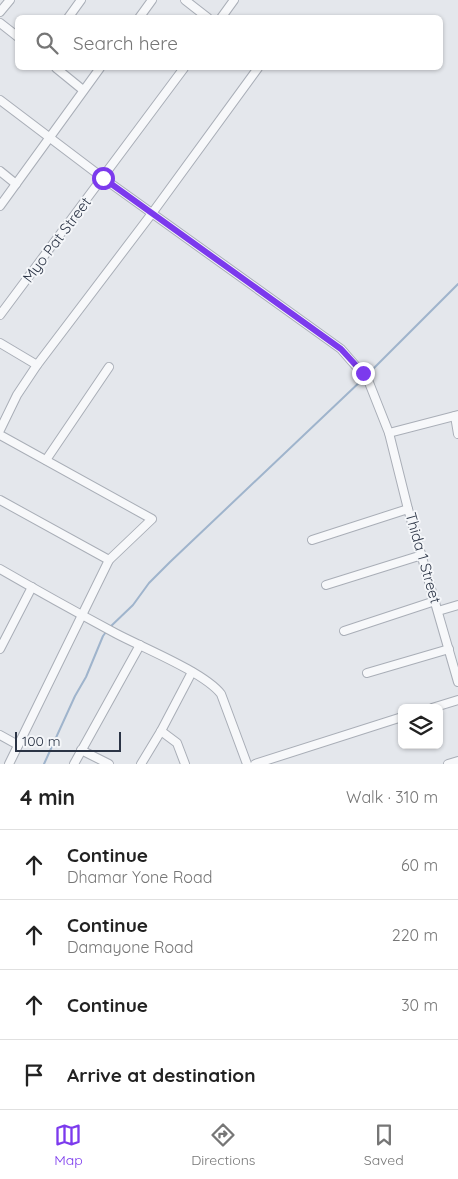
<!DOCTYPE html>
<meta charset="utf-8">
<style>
:root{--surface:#fff;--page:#f6f6f6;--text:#222;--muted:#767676;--line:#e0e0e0;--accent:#7c3aed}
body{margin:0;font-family:Quicksand,sans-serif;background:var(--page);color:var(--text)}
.controls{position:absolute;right:15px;bottom:15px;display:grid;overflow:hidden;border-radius:8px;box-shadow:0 1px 4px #0004}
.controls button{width:45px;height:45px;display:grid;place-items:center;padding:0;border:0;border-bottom:1px solid var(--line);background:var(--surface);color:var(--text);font:25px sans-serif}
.scale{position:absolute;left:15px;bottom:12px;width:106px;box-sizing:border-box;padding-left:5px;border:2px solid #2b3445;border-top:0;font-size:14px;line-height:18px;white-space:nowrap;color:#2b3445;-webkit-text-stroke:4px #f4f6f9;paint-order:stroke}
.stop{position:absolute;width:15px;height:15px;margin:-11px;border:4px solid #7c3aed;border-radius:50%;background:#fff}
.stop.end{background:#7c3aed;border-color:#fff;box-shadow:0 1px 5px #0008}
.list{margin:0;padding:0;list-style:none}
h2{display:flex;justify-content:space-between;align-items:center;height:65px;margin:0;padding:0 20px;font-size:21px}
h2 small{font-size:16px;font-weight:400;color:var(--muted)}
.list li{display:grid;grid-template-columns:32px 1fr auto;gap:15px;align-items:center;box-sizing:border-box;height:70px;padding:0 20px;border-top:1px solid var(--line)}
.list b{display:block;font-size:19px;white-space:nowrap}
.list p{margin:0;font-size:16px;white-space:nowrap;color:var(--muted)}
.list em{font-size:16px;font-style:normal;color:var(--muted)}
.icon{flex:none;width:28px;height:28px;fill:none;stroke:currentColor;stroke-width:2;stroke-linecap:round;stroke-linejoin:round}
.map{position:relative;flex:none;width:458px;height:764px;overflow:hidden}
.search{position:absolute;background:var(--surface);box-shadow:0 1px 4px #0004;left:15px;right:15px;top:15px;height:55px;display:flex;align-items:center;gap:12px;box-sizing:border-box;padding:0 18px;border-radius:8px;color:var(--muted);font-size:19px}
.sheet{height:345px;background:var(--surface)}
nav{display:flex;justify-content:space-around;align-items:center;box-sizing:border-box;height:70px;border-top:1px solid var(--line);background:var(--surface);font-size:14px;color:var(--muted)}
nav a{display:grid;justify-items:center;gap:2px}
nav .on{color:var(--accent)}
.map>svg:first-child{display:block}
</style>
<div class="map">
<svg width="458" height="764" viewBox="0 0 458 764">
<rect width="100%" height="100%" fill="#e4e7ec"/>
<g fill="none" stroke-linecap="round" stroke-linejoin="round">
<g stroke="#9fb4cc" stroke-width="2">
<polyline points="368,374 458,284"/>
<polyline points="109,628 133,605 149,583 170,562 364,378"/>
<polyline points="44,764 75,696 86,677 103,636 106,632"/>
</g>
<g stroke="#a9aeb7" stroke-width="10">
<g id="minor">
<polyline points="185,0 208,18"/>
<polyline points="0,12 10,0"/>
<polyline points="68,18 81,0"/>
<polyline points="139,18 152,0"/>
<polyline points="221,18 234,0"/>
<polyline points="0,23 18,37"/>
<polyline points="56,68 83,90"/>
<polyline points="0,100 103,178 341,349 368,380 389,433 408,509 458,682"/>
<polyline points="0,171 16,184"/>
<polyline points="0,206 100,68"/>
<polyline points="0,315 184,68"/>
<polyline points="0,343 37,365"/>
<polyline points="455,416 458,434"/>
<polyline points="0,430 17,395 37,365 153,212 258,68"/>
<polyline points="389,433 458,415"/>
<polyline points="0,435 152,519 109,560 9,764"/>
<polyline points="46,460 109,367"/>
<polyline points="0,500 109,560"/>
<polyline points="312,540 408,509"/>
<path d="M0,569c38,22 76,43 115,64 26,14 89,39 106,61l26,70"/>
<polyline points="326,585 422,555"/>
<polyline points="438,611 458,605"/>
<polyline points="344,631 435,601"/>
<polyline points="0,649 32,587"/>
<polyline points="367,673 449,649"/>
<polyline points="432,708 458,700"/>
<polyline points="161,731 177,743 185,764"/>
<polyline points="0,735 18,745"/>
<polyline points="81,750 109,764"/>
<polyline points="74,764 140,645"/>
<polyline points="141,764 161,731 192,672"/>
<polyline points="255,764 402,717"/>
<polyline points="448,764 458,761"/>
</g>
</g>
<use href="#minor" stroke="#f7f8fa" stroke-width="8"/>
</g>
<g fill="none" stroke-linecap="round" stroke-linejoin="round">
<polyline stroke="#7c3aed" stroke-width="6" points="103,178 341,349 363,373"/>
</g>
<g text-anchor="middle" stroke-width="4" stroke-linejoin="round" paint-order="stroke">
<g font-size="15" fill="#2b3445" stroke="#f4f6f9">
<text transform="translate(57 240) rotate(-53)" y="5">Myo Pat Street</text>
<text transform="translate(423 558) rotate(74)" y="5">Thida 1 Street</text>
</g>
</g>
</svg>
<div class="controls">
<button><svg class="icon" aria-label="layers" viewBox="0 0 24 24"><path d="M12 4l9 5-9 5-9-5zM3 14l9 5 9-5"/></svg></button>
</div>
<div class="scale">100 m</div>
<div class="stop" style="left:103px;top:178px"></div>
<div class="stop end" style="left:363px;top:373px"></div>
<div class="search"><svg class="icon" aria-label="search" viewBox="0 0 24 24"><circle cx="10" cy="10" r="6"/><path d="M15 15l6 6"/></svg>Search here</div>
</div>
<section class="sheet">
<h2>4 min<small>Walk · 310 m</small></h2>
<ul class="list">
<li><svg class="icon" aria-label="ahead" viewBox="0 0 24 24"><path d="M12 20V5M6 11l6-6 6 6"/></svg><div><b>Continue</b><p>Dhamar Yone Road</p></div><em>60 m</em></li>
<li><svg class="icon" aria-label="ahead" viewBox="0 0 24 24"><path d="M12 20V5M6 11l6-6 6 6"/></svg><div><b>Continue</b><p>Damayone Road</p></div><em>220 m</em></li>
<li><svg class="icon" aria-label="ahead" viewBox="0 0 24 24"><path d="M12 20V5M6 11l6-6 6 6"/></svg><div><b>Continue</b></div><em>30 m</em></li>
<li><svg class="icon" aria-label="arrive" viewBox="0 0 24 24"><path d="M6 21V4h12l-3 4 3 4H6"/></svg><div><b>Arrive at destination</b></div></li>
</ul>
</section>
<nav>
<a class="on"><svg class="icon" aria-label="map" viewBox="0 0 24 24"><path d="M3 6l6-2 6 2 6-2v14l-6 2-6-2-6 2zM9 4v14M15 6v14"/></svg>Map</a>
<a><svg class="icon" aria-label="directions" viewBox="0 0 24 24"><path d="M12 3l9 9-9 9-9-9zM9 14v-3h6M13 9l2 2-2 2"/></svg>Directions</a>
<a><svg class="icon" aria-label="saved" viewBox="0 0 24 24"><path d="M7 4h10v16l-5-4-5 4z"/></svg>Saved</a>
</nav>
